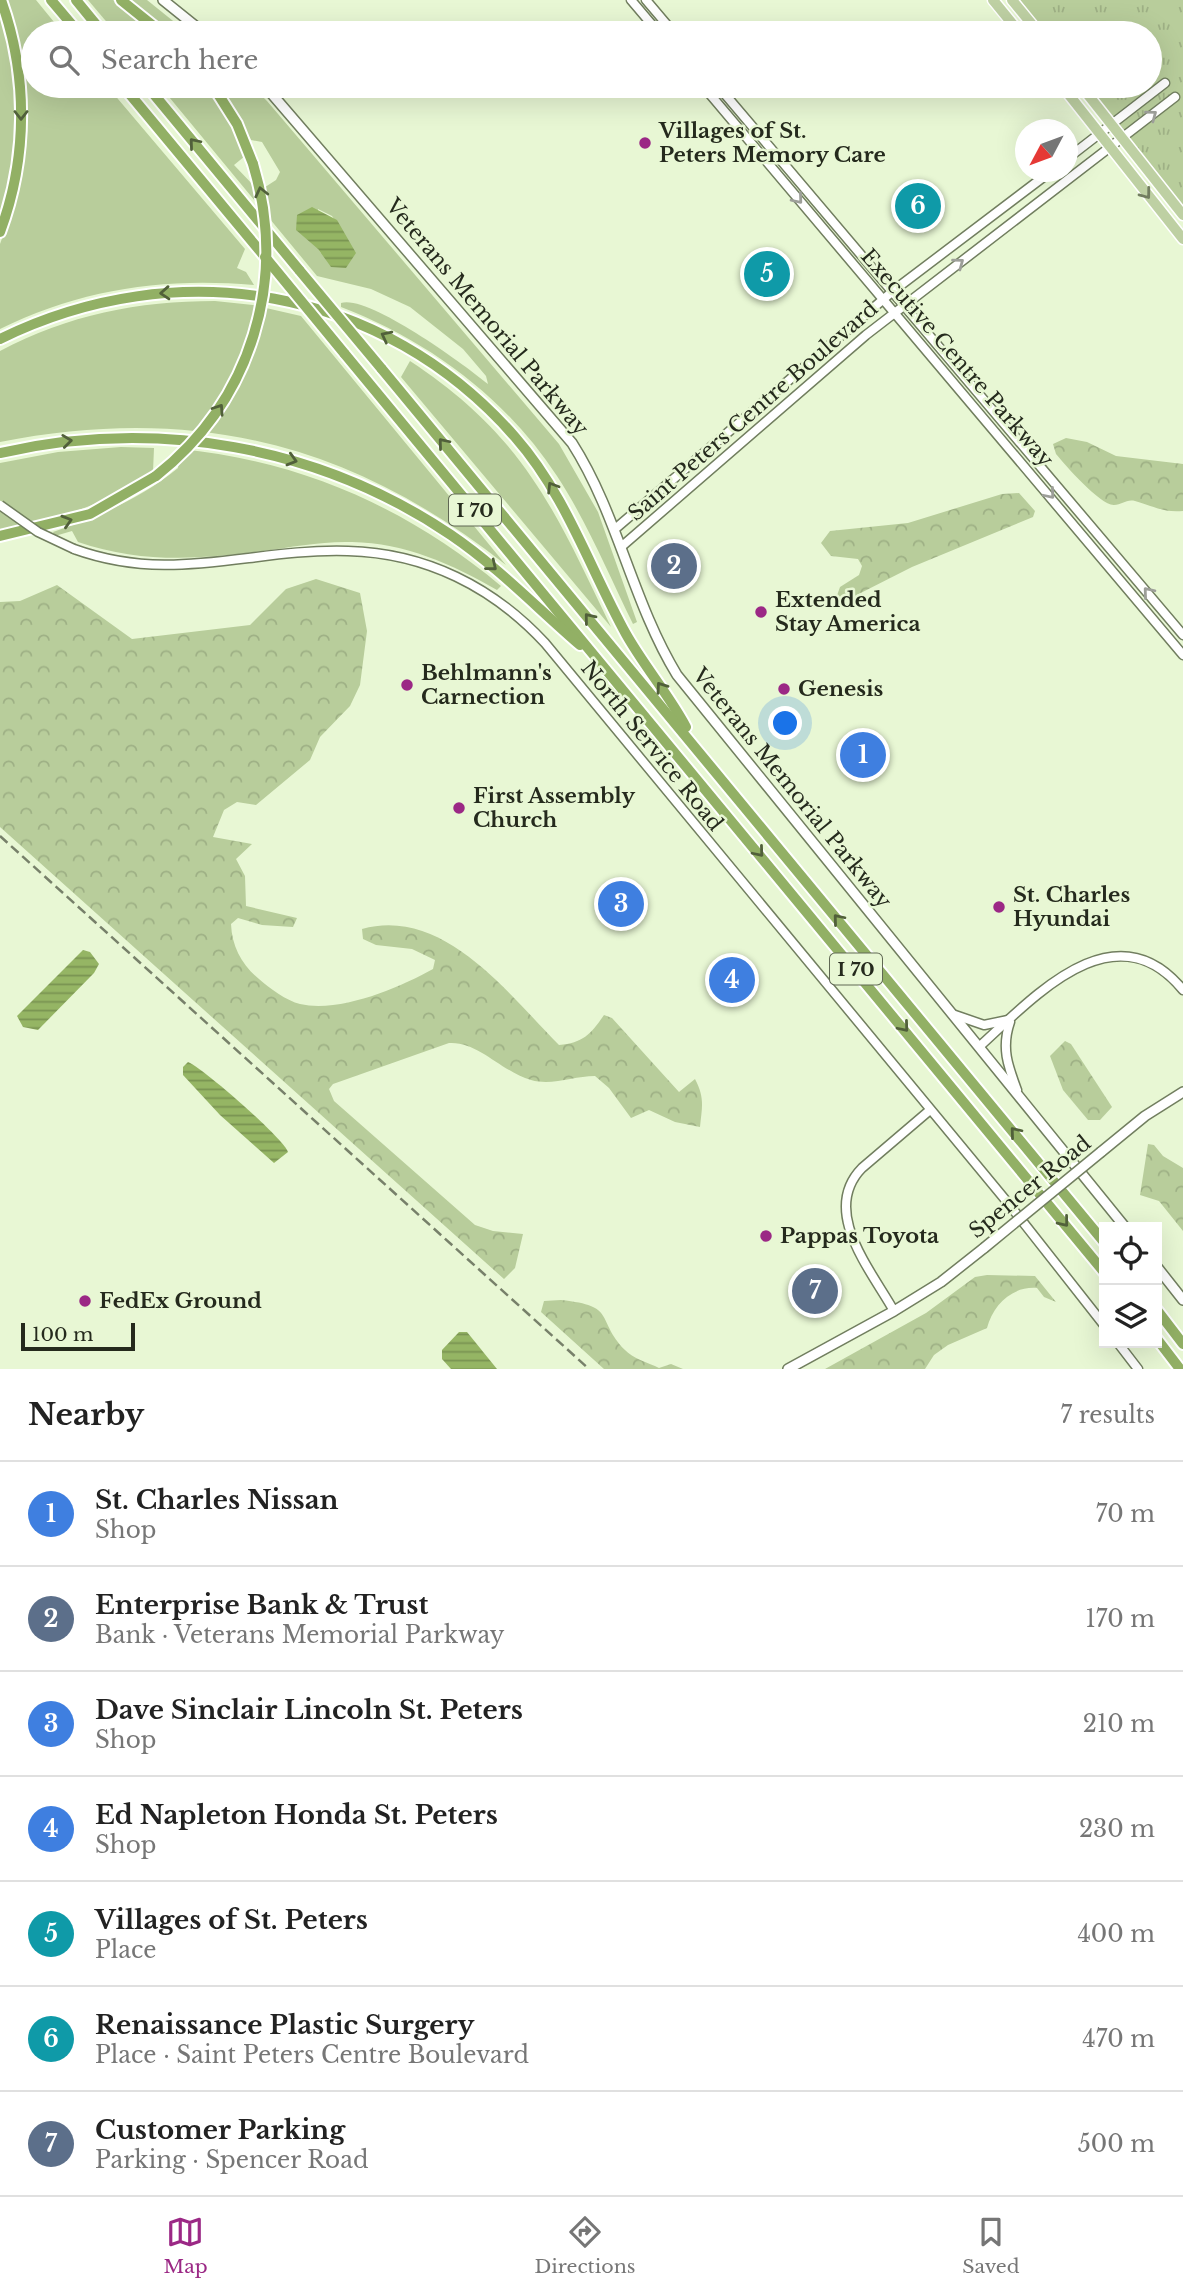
<!DOCTYPE html>
<meta charset="utf-8">
<style>
:root{--surface:#fff;--page:#f6f6f6;--text:#222;--muted:#767676;--line:#e0e0e0;--accent:#9b2885}
body{margin:0;font-family:"Libre Baskerville",serif;background:var(--page);color:var(--text)}
.controls{position:absolute;right:21px;bottom:21px;display:grid;overflow:hidden;border-radius:0px;box-shadow:0 7px 28px #0002}
.controls button{width:63px;height:63px;display:grid;place-items:center;padding:0;border:0;border-bottom:2px solid var(--line);background:var(--surface);color:var(--text);font:35px sans-serif}
.compass{position:absolute;left:1015px;top:119px;width:63px;height:63px;border-radius:50%;background:var(--surface);box-shadow:0 7px 28px #0002;rotate:229deg}
.scale{position:absolute;left:21px;bottom:18px;width:114px;box-sizing:border-box;padding-left:7px;border:4px solid #252a1d;border-top:0;font-size:19px;line-height:24px;white-space:nowrap;color:#252a1d;-webkit-text-stroke:5px #e8f7d4;paint-order:stroke}
.you{position:absolute;left:786px;top:724px;width:24px;height:24px;margin:-18px;border:5px solid #fff;border-radius:50%;background:#1a73e8;box-shadow:0 0 0 10px #1a73e833}
.badge{display:grid;place-items:center;width:46px;height:46px;border-radius:50%;background:var(--accent);color:#fff;font-size:23px;font-weight:700}
.pin{position:absolute;translate:-50% -50%;border:4px solid #fff;box-shadow:0 2px 7px #0006}
.list{margin:0;padding:0;list-style:none}
h2{display:flex;justify-content:space-between;align-items:center;height:91px;margin:0;padding:0 28px;font-size:30px}
h2 small{font-size:23px;font-weight:400;color:var(--muted)}
.list li{display:grid;grid-template-columns:46px 1fr auto;gap:21px;align-items:center;box-sizing:border-box;height:105px;padding:0 28px;border-top:2px solid var(--line)}
.list b{display:block;font-size:26px;white-space:nowrap}
.list p{margin:0;font-size:23px;white-space:nowrap;color:var(--muted)}
.list em{font-size:23px;font-style:normal;color:var(--muted)}
.icon{flex:none;width:38px;height:38px;fill:none;stroke:currentColor;stroke-width:2;stroke-linecap:round;stroke-linejoin:round}
.map{position:relative;flex:none;width:1183px;height:1369px;overflow:hidden}
.search{position:absolute;background:var(--surface);box-shadow:0 7px 28px #0002;left:21px;right:21px;top:21px;height:77px;display:flex;align-items:center;gap:18px;box-sizing:border-box;padding:0 24px;border-radius:38px;color:var(--muted);font-size:26px}
.sheet{height:826px;background:var(--surface)}
nav{display:flex;justify-content:space-around;align-items:center;box-sizing:border-box;height:98px;border-top:2px solid var(--line);background:var(--surface);font-size:19px;color:var(--muted)}
nav a{display:grid;justify-items:center;gap:4px}
nav .on{color:var(--accent)}
.map>svg:first-child{display:block}
</style>
<div class="map">
<svg width="1183" height="1369" viewBox="0 0 1183 1369">
<defs>
<pattern id="forest-crowns" width="20" height="18" patternUnits="userSpaceOnUse" patternTransform="scale(1.75)"><rect width="20" height="18" fill="#b8cd9b"/><path d="M2 6a3 3 0 1 1 6 0M12 15a3 3 0 1 1 6 0" fill="none" stroke="#9eb085"/></pattern>
<pattern id="park-tufts" width="24" height="20" patternUnits="userSpaceOnUse" patternTransform="scale(1.75)"><rect width="24" height="20" fill="#b8cd9b"/><path d="M3 7l-1-3M5 7V3M7 7l1-3M15 17l-1-3M17 17v-4M19 17l1-3" fill="none" stroke="#9eb085"/></pattern>
<pattern id="water-rules" width="6" height="5" patternUnits="userSpaceOnUse" patternTransform="scale(1.75)"><rect width="6" height="5" fill="#95b564"/><path d="M0 2.5h6" fill="none" stroke="#799352"/></pattern>
</defs>
<rect width="100%" height="100%" fill="#e8f7d4"/>
<g fill="#b8cd9b" fill-rule="evenodd">
<path d="M6,0h30l27,33h-30v53h74l138,163 -8,19 9,4 8,13c-90,-8 -173,4 -254,44v-85l16,-45 11,-68 -3,-53z"/>
<polygon points="88,0 113,0 155,33 116,33"/>
<polygon points="129,0 147,0 188,33 171,33"/>
<path d="M0,14c18,66 23,137 0,203z"/>
<path d="M160,86h47l20,32 18,38 -11,9 25,26 17,-11 4,-8 -18,-30 -11,-2 -32,-54h33l15,15 292,343 39,68 39,110 -4,2c-24,-49 -46,-102 -76,-148 -52,-79 -128,-135 -216,-169v-4c27,-9 124,62 147,81l-2,-8 -23,-27 -53,-42 -39,-18 -54,-13zM318,209l14,7 13,20 -24,17 -3,-4z"/>
<path d="M215,301l38,4 48,11 205,249c-155,-122 -312,-161 -506,-123v-91c68,-36 138,-50 215,-50z"/>
<path d="M410,361c114,75 145,149 201,266l-210,-250z"/>
<path d="M121,447l33,1 -1,24c-56,37 -89,44 -153,59v-68l58,-11z"/>
<path d="M180,449c121,12 228,59 321,137l-4,4c-45,-26 -92,-47 -145,-48 -30,-1 -60,5 -90,9 -64,9 -123,12 -184,-9l-6,-11 -17,5 -2,-4c46,-16 87,-33 125,-64z"/>
</g>
<g fill="url(#forest-crowns)">
<path d="M1066,438l21,4 29,14 67,8v47c-19,2 -30,-5 -48,-10 -9,-2 -13,4 -21,4 -13,1 -49,-40 -58,-51l-3,-10z"/>
<polygon points="1019,493 1035,511 1033,517 912,567 833,607 840,587 859,575 862,566 858,559 831,556 821,543 830,531 908,523 1002,494"/>
<path d="M316,579l44,14 7,38 -7,54 -10,21 -30,31 -10,23 -54,45 -19,-3 -13,8 -11,27 39,7 -16,15 9,17 1,30 51,12 -4,9 -31,-2 -24,-7 -7,6c1,23 11,41 28,55 10,9 28,22 41,25 40,9 99,-16 133,-35l2,-9 -23,-11 -36,-4 -13,-6 -1,-10c82,-23 147,66 197,116 24,-2 32,-11 45,-30l8,3 67,74 16,-13c10,19 7,28 5,48l-25,-5 -26,-12 -18,8 -22,-30 -14,-12c-21,0 -43,10 -64,4 -29,-8 -53,-39 -82,-37l-116,41 -4,5 5,12 141,124 18,6 30,3 -8,34 -11,11 -504,-452v-225l20,-1 37,-16 75,54 118,-14 36,-36z"/>
<polygon points="1065,1041 1071,1044 1112,1107 1100,1120 1088,1120 1063,1090 1050,1056"/>
<polygon points="1148,1144 1154,1145 1163,1156 1183,1168 1183,1231 1159,1201 1140,1195"/>
<path d="M987,1275l48,1 21,26 -12,-5 -7,-9c-25,-2 -44,17 -50,40l-39,17 -14,10 -9,14h-100l101,-56 49,-36z"/>
<path d="M561,1300c57,6 34,19 64,50 7,8 24,13 34,18l12,-4 12,5h-79l-63,-57 3,-11z"/>
</g>
<polygon fill="url(#park-tufts)" points="1019,0 1183,0 1183,209 1088,86 1150,86 1150,33 1046,33"/>
<g fill="url(#water-rules)">
<polygon points="312,207 337,220 356,253 346,268 331,267 318,249 296,230 297,215"/>
<polygon points="83,950 90,952 99,964 94,973 38,1030 23,1027 17,1016"/>
<path d="M188,1062c16,7 94,75 100,90l-14,11 -54,-48 -37,-40v-8z"/>
<polygon points="459,1332 467,1332 497,1369 451,1369 442,1359 442,1350"/>
</g>
<g fill="none" stroke-linecap="round" stroke-linejoin="round">
<g stroke="#717e5f" stroke-width="11">
<g id="tertiary">
<polyline points="631,0 659,33"/>
<polyline points="646,0 674,33"/>
<polyline points="703,86 1183,655"/>
<polyline points="718,86 1183,635"/>
<polyline points="1068,158 1165,83"/>
<polyline points="615,529 893,291 1050,172"/>
<polyline points="621,547 866,335 1175,97"/>
<path d="M74,549c100,36 176,-1 274,2 78,2 145,36 197,92l463,560 96,122"/>
<polyline points="955,1015 984,1025 1008,1020"/>
<path d="M1010,1022c-9,26 -2,44 7,68"/>
<path d="M980,1046c54,-49 135,-139 203,-56"/>
<path d="M894,1311c-23,-41 -74,-100 -32,-143l68,-58"/>
<polyline points="1118,1343 1138,1369"/>
</g>
</g>
<g stroke="#717e5f" stroke-width="12">
<g id="secondary">
<polyline points="163,0 204,33"/>
<path d="M265,86l307,357c46,72 60,158 105,232l448,552"/>
<polyline points="1101,1152 1145,1116 1183,1092"/>
<polyline points="1157,1267 1183,1300"/>
<polyline points="788,1369 894,1311 941,1282 984,1248"/>
</g>
</g>
<g stroke="#fff" stroke-width="13">
<g id="primary">
<polyline points="993,0 1020,33"/>
<polyline points="1012,0 1039,33"/>
<polyline points="1062,86 1183,239"/>
<polyline points="1081,86 1183,215"/>
</g>
</g>
<g stroke="#fff" stroke-width="14">
<g id="motorway">
<polyline points="51,0 79,33"/>
<polyline points="76,0 103,33"/>
<polyline points="121,0 162,33"/>
<polyline points="123,86 265,257"/>
<polyline points="147,86 300,271"/>
<polyline points="213,86 237,124 253,164"/>
<path d="M0,232c28,-75 28,-157 1,-232"/>
<path d="M0,339c177,-87 383,-53 515,98 51,58 74,130 111,197 18,32 43,61 60,93"/>
<polyline points="344,353 1104,1272"/>
<polyline points="381,368 1104,1242"/>
<path d="M0,453c156,-35 318,-8 451,82 47,32 86,73 129,110"/>
<polyline points="0,536 90,514 156,476"/>
<polyline points="1157,1310 1183,1344"/>
<polyline points="1157,1339 1180,1369"/>
</g>
</g>
<use href="#tertiary" stroke="#fff" stroke-width="8"/>
<use href="#secondary" stroke="#fff" stroke-width="9"/>
<use href="#primary" stroke="#bed0a3" stroke-width="10"/>
<use href="#motorway" stroke="#92b065" stroke-width="10"/>
<polyline stroke="#77806a" stroke-width="2.5" stroke-dasharray="10 5" stroke-linecap="butt" points="0,836 589,1369"/>
<g stroke="#717e5f" stroke-width="11" stroke-linecap="butt">
<polyline id="tertiary-bridge" points="0,505 38,532 74,549"/>
</g>
<g stroke="#717e5f" stroke-width="12" stroke-linecap="butt">
<polyline id="secondary-bridge" points="984,1248 1101,1152"/>
</g>
<g stroke="#fff" stroke-width="14" stroke-linecap="butt">
<g id="motorway-bridge">
<polyline points="265,257 344,353"/>
<polyline points="300,271 381,368"/>
<path d="M156,476c96,-76 132,-196 97,-312"/>
</g>
</g>
<use href="#tertiary-bridge" stroke="#fff" stroke-width="8"/>
<use href="#secondary-bridge" stroke="#fff" stroke-width="9"/>
<use href="#motorway-bridge" stroke="#92b065" stroke-width="10"/>
</g>
<defs><path id="oneway-chevron" d="M-2-3.5L2.5 0L-2 3.5" fill="none" stroke-width="1.6" stroke-linecap="round" stroke-linejoin="round" transform="scale(1.75)"/></defs>
<g stroke="#51603a">
<use href="#oneway-chevron" transform="translate(21 115) rotate(90)"/>
<use href="#oneway-chevron" transform="translate(194 143) rotate(-130)"/>
<use href="#oneway-chevron" transform="translate(261 192) rotate(-103)"/>
<use href="#oneway-chevron" transform="translate(165 293) rotate(176)"/>
<use href="#oneway-chevron" transform="translate(386 336) rotate(-153)"/>
<use href="#oneway-chevron" transform="translate(219 409) rotate(-56)"/>
<use href="#oneway-chevron" transform="translate(67 441) rotate(-7)"/>
<use href="#oneway-chevron" transform="translate(443 443) rotate(-130)"/>
<use href="#oneway-chevron" transform="translate(292 460) rotate(16)"/>
<use href="#oneway-chevron" transform="translate(552 487) rotate(-122)"/>
<use href="#oneway-chevron" transform="translate(67 521) rotate(-17)"/>
<use href="#oneway-chevron" transform="translate(492 566) rotate(39)"/>
<use href="#oneway-chevron" transform="translate(589 618) rotate(-129)"/>
<use href="#oneway-chevron" transform="translate(661 687) rotate(-125)"/>
<use href="#oneway-chevron" transform="translate(759 852) rotate(50)"/>
<use href="#oneway-chevron" transform="translate(838 919) rotate(-130)"/>
<use href="#oneway-chevron" transform="translate(904 1027) rotate(50)"/>
<use href="#oneway-chevron" transform="translate(1015 1132) rotate(-130)"/>
<use href="#oneway-chevron" transform="translate(1064 1222) rotate(51)"/>
</g>
<g stroke="#9d9f99">
<use href="#oneway-chevron" transform="translate(1152 115) rotate(-37)"/>
<use href="#oneway-chevron" transform="translate(798 199) rotate(50)"/>
<use href="#oneway-chevron" transform="translate(959 263) rotate(-37)"/>
<use href="#oneway-chevron" transform="translate(1050 494) rotate(50)"/>
<use href="#oneway-chevron" transform="translate(1148 592) rotate(-130)"/>
</g>
<use stroke="#727d60" href="#oneway-chevron" transform="translate(1146 194) rotate(53)"/>
<g fill="#9b2885" stroke="#e8f7d4" stroke-width="2.5">
<circle cx="645" cy="143" r="7"/>
<circle cx="761" cy="612" r="7"/>
<circle cx="407" cy="685" r="7"/>
<circle cx="784" cy="689" r="7"/>
<circle cx="459" cy="808" r="7"/>
<circle cx="999" cy="907" r="7"/>
<circle cx="766" cy="1236" r="7"/>
<circle cx="85" cy="1301" r="7"/>
</g>
<g text-anchor="middle" stroke-width="5" stroke-linejoin="round" paint-order="stroke">
<g fill="#e8f7d4" stroke="#606854" stroke-width="2">
<rect x="449" y="494.5" width="52" height="31" rx="5"/>
<rect x="830" y="953.5" width="52" height="31" rx="5"/>
</g>
<g font-size="19" font-weight="bold" fill="#252a1d">
<text x="475" y="517">I 70</text>
<text x="856" y="976">I 70</text>
</g>
<g font-size="21" font-weight="bold" fill="#252a1d" stroke="#e8f7d4" text-anchor="start">
<text x="659" y="138">Villages of St.<tspan x="659" dy="24">Peters Memory Care</tspan></text>
<text x="775" y="607">Extended<tspan x="775" dy="24">Stay America</tspan></text>
<text x="421" y="680">Behlmann's<tspan x="421" dy="24">Carnection</tspan></text>
<text x="798" y="696">Genesis</text>
<text x="473" y="803">First Assembly<tspan x="473" dy="24">Church</tspan></text>
<text x="1013" y="902">St. Charles<tspan x="1013" dy="24">Hyundai</tspan></text>
<text x="780" y="1243">Pappas Toyota</text>
<text x="99" y="1308">FedEx Ground</text>
</g>
<g font-size="21" fill="#252a1d" stroke="#e8f7d4">
<text transform="translate(487 317) rotate(50)" y="7">Veterans Memorial Parkway</text>
<text transform="translate(957 358) rotate(49)" y="7">Executive Centre Parkway</text>
<text transform="translate(753 411) rotate(-41)" y="7">Saint Peters Centre Boulevard</text>
<text transform="translate(652 746) rotate(51)" y="7">North Service Road</text>
<text transform="translate(792 788) rotate(51)" y="7">Veterans Memorial Parkway</text>
<text transform="translate(1030 1187) rotate(-39)" y="7">Spencer Road</text>
</g>
</g>
</svg>
<div class="controls">
<button><svg class="icon" aria-label="locate" viewBox="0 0 24 24"><circle cx="12" cy="12" r="6"/><path d="M12 2v4M12 18v4M2 12h4M18 12h4"/></svg></button>
<button><svg class="icon" aria-label="layers" viewBox="0 0 24 24"><path d="M12 4l9 5-9 5-9-5zM3 14l9 5 9-5"/></svg></button>
</div>
<svg class="compass" viewBox="-18 -18 36 36"><path d="M0-13l5 13h-10z" fill="#e53935"/><path d="M0 13l5-13h-10z" fill="#767676"/></svg>
<div class="scale">100 m</div>
<div class="you"></div>
<div class="pin badge" style="left:863px;top:755px;background:#3f7fe0">1</div>
<div class="pin badge" style="left:674px;top:566px;background:#5c6f8a">2</div>
<div class="pin badge" style="left:621px;top:904px;background:#3f7fe0">3</div>
<div class="pin badge" style="left:732px;top:980px;background:#3f7fe0">4</div>
<div class="pin badge" style="left:767px;top:274px;background:#0f9aa8">5</div>
<div class="pin badge" style="left:918px;top:206px;background:#0f9aa8">6</div>
<div class="pin badge" style="left:815px;top:1291px;background:#5c6f8a">7</div>
<div class="search"><svg class="icon" aria-label="search" viewBox="0 0 24 24"><circle cx="10" cy="10" r="6"/><path d="M15 15l6 6"/></svg>Search here</div>
</div>
<section class="sheet">
<h2>Nearby<small>7 results</small></h2>
<ul class="list">
<li><span class="badge" style="background:#3f7fe0">1</span><div><b>St. Charles Nissan</b><p>Shop</p></div><em>70 m</em></li>
<li><span class="badge" style="background:#5c6f8a">2</span><div><b>Enterprise Bank &amp; Trust</b><p>Bank · Veterans Memorial Parkway</p></div><em>170 m</em></li>
<li><span class="badge" style="background:#3f7fe0">3</span><div><b>Dave Sinclair Lincoln St. Peters</b><p>Shop</p></div><em>210 m</em></li>
<li><span class="badge" style="background:#3f7fe0">4</span><div><b>Ed Napleton Honda St. Peters</b><p>Shop</p></div><em>230 m</em></li>
<li><span class="badge" style="background:#0f9aa8">5</span><div><b>Villages of St. Peters</b><p>Place</p></div><em>400 m</em></li>
<li><span class="badge" style="background:#0f9aa8">6</span><div><b>Renaissance Plastic Surgery</b><p>Place · Saint Peters Centre Boulevard</p></div><em>470 m</em></li>
<li><span class="badge" style="background:#5c6f8a">7</span><div><b>Customer Parking</b><p>Parking · Spencer Road</p></div><em>500 m</em></li>
</ul>
</section>
<nav>
<a class="on"><svg class="icon" aria-label="map" viewBox="0 0 24 24"><path d="M3 6l6-2 6 2 6-2v14l-6 2-6-2-6 2zM9 4v14M15 6v14"/></svg>Map</a>
<a><svg class="icon" aria-label="directions" viewBox="0 0 24 24"><path d="M12 3l9 9-9 9-9-9zM9 14v-3h6M13 9l2 2-2 2"/></svg>Directions</a>
<a><svg class="icon" aria-label="saved" viewBox="0 0 24 24"><path d="M7 4h10v16l-5-4-5 4z"/></svg>Saved</a>
</nav>
